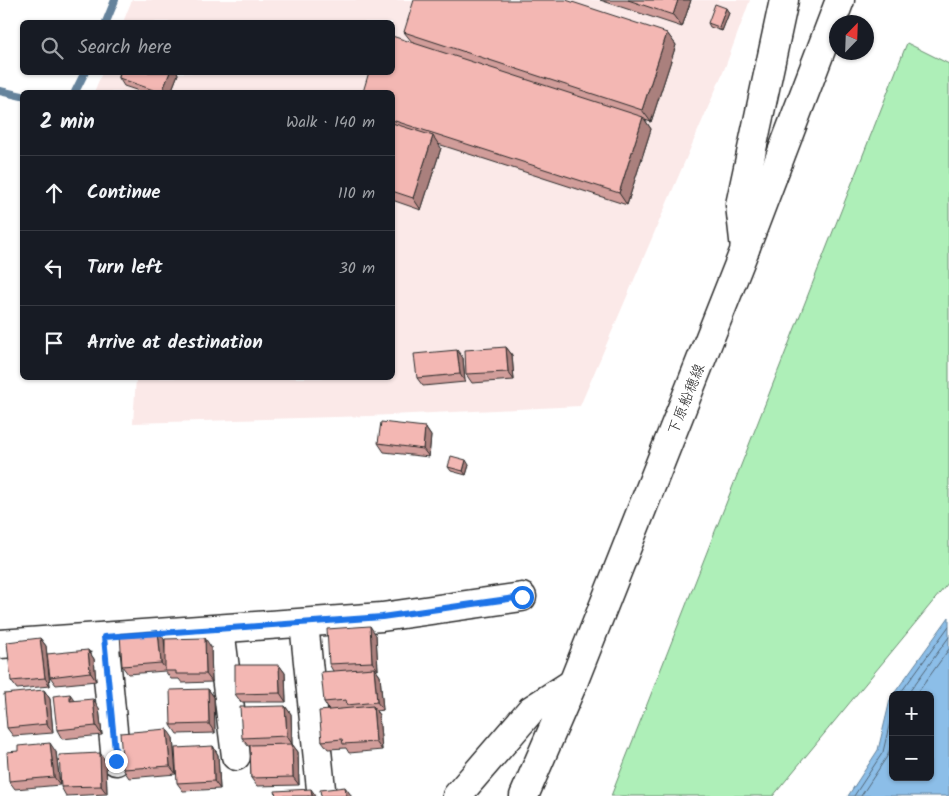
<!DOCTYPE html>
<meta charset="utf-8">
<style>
:root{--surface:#171b24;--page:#20242c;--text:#f1f3f6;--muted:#9ea1a6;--line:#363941}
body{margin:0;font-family:Kalam,"Klee One",sans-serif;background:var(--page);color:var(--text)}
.controls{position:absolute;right:15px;bottom:15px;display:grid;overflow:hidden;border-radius:8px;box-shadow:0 1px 4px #0004}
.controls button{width:45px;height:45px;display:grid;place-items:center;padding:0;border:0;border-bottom:1px solid var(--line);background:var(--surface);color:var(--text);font:25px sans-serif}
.compass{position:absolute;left:829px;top:15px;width:45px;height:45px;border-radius:50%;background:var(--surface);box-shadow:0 1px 4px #0004;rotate:23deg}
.stop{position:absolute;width:15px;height:15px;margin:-11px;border:4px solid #1a73e8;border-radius:50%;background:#fff}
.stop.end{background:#1a73e8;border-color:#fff;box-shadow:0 1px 5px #0008}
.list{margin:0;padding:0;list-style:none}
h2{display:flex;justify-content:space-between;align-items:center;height:65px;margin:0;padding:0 20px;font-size:21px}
h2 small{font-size:16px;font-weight:400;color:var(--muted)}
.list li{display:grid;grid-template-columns:32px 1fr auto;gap:15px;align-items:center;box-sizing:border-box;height:75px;padding:0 20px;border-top:1px solid var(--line)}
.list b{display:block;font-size:19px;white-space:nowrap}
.list em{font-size:16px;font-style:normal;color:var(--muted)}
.icon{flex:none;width:28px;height:28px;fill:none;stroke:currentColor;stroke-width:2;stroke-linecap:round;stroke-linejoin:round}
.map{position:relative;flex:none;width:949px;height:796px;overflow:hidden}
.search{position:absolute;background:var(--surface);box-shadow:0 1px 4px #0004;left:20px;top:20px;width:375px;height:55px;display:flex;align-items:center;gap:12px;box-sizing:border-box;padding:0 18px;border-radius:8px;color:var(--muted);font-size:19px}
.panel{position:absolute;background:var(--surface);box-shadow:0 1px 4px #0004;left:20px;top:90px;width:375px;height:290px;border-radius:8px}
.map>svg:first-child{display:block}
</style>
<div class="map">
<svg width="949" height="796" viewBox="0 0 949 796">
<rect width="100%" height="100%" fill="#fff"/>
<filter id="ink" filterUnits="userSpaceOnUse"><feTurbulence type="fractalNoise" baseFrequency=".02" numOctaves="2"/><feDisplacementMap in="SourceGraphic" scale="10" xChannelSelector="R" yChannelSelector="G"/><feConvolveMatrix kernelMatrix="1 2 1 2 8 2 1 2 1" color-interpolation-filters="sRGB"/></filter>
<g filter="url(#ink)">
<polygon fill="#fbe9e8" points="132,0 750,0 724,70 580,406 369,416 133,423 136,378 392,378 392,92 94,92 102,73 392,72 392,22 123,22"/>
<polygon fill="#aeefb8" stroke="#6c8d72" points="907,43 949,64 949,582 773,796 611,796"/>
<polygon fill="#8cbee8" stroke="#65839c" points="949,617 949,796 848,796 878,750 890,700 893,695 893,777 930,777 930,695 893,695"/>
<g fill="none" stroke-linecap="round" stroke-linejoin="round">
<g stroke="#526677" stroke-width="1">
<polyline points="899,695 949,626"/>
<polyline points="907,695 949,637"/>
<polyline points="916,695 949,649"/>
<polyline points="854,796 883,752 893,709"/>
<polyline points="861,796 888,755 893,737"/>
</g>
<g stroke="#65839c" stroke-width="8">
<polyline points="106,22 115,0"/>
<polyline points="0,91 22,96"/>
<polyline points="75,92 85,72"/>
</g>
<g stroke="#2b2b2b" stroke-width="31">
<g id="minor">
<polyline points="745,249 740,205 784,0"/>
<polyline points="304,623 321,789"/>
<polyline points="220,629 236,756"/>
<polyline points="104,637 116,761"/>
<polyline points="0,644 382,617 522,597"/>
<polyline points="457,796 531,710 573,683"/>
</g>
</g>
<g stroke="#2b2b2b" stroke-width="31">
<polyline id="major" points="524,796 573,683 745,249 840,0"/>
</g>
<use href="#minor" stroke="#fff" stroke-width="28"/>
<use href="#major" stroke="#fff" stroke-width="28"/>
</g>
<g fill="#d19d9a" stroke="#2b2b2b">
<polygon points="600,0 691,0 682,27"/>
<polygon points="729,13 722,31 710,27 708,23"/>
<polygon points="404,32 667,33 676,45 651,122 645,120 651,129 627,205 438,144 441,148 421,210 392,200 392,92 412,42"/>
<polygon points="120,72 177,72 178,74 171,92 142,92 124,86 119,78"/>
<polygon points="506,347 512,355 514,380 472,383 466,374"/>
<polygon points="463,358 465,382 423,386 417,378"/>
<polygon points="425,427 431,436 429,457 384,452 378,443"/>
<polygon points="469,465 466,475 451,471 448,467"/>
<polygon points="376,635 378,670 376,670 380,676 383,710 376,711 379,715 382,750 349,753 346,748 328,749 322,741 329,710 324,702 333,671 329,664"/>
<polygon points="40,638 46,646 50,686 17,689 11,681"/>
<polygon points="164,639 165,649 211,647 212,682 182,683 179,679 171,679 165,671 128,674 122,666"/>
<polygon points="88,650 94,659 96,681 56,685 50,677"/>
<polygon points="279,665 285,673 286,702 241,702 235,694"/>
<polygon points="208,689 214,697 215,733 177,734 171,725"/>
<polygon points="44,690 50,699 53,733 13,736 7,728"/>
<polygon points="74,701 99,708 102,735 62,739 57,730"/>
<polygon points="285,706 291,714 292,744 298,752 299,785 257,786 251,778 250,746 248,746 242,738"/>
<polygon points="173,738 176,774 129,778 123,769"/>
<polygon points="213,746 218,755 220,789 183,791 177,783"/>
<polygon points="56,752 60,785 15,789 9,781"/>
<polygon points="100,753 106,762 107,794 66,796 61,787"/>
</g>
<g fill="#aa807d" stroke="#2b2b2b">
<polygon points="678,0 691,0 682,27 673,15"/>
<polygon points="726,8 729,13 722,31 719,27"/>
<polygon points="667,33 676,45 651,122 642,110"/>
<polygon points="170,72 177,72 178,74 171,92 162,92"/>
<polygon points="643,117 651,129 627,205 619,193"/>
<polygon points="433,136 441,148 421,210 413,198"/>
<polygon points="506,347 512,355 514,380 508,372"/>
<polygon points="457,350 463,358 465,382 460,374"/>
<polygon points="425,427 431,436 429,457 423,449"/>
<polygon points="466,460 469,465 466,475 463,471"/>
<polygon points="370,626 376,635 378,670 372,662"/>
<polygon points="158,631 164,639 167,671 161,663"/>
<polygon points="40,638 46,646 50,686 45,678"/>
<polygon points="205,638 211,647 212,682 206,674"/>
<polygon points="88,650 94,659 96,681 90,672"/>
<polygon points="279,665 285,673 286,702 280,693"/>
<polygon points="374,668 380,676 383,710 377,702"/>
<polygon points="208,689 214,697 215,733 209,724"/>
<polygon points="44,690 50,699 53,733 47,724"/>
<polygon points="70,694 76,702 70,701"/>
<polygon points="93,699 99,708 102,735 96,726"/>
<polygon points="285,706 291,714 292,744 298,752 299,785 293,777 292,744 287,736"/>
<polygon points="373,706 379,715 382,750 376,742"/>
<polygon points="167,729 173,738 176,774 170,766"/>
<polygon points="50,743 56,752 60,785 54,777"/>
<polygon points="213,746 218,755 220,789 214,781"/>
<polygon points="100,753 106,762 107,794 101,786"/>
<polygon points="345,787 351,795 351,796 346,796"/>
<polygon points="311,789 316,796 312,796"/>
</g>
<g fill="#f3b7b3" stroke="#2b2b2b">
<polygon points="414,0 566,0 667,33 642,110 404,32"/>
<polygon points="628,0 678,0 673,15"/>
<polygon points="715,4 726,8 719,27 708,23"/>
<polygon points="392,36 643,117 619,193 392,120 392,92 363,92 369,72 392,72"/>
<polygon points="120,72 170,72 162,92 159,92 119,78"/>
<polygon points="392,123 433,136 413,198 392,191"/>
<polygon points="506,347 508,372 466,374 465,350"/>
<polygon points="457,350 460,374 417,378 414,354"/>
<polygon points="381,422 425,427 423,449 378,443"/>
<polygon points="451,456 466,460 463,471 448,467"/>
<polygon points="370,626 372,662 329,664 327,629"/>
<polygon points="158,631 161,663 122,666 120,634"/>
<polygon points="40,638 45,678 11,681 7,642"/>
<polygon points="205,638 206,674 176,674 176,671 165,671 165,639"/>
<polygon points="88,650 90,672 50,677 47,654"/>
<polygon points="235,665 279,665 280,693 235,694"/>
<polygon points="374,668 377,702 347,705 346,700 324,702 321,672"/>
<polygon points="208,689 209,724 171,725 170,690"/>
<polygon points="44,690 47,724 7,728 4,694"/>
<polygon points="70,694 70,701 93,699 96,726 57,730 53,696"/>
<polygon points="285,706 287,736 242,738 240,707"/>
<polygon points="373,706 376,742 343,744 342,739 322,741 319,711"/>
<polygon points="167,729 170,766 123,769 120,733"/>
<polygon points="50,743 54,777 9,781 7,752 18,751 18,746"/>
<polygon points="292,744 293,777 251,778 250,745"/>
<polygon points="213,746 214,781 177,783 175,748"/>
<polygon points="100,753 101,786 61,787 59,755"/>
<polygon points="345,787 346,796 321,796 320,790"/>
<polygon points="311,789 312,796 276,796 275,791"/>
</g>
</g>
<g fill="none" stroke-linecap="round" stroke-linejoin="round" filter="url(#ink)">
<polyline stroke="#1a73e8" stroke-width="6" points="116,761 104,637 382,617 522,597"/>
</g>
<g text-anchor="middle" stroke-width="4.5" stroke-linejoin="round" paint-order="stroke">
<g font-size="15" fill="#2b2b2b" stroke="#fff">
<text transform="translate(686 399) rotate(-68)" y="5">下原船穂線</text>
</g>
</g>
</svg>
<div class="controls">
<button>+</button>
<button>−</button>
</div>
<svg class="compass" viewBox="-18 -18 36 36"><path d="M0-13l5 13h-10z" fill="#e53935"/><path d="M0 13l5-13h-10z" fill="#9ea1a6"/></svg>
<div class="stop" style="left:522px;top:597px"></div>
<div class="stop end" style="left:116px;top:761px"></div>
<div class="search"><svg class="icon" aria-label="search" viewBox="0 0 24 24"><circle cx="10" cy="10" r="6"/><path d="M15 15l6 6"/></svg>Search here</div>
<section class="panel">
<h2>2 min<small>Walk · 140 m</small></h2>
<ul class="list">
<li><svg class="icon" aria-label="ahead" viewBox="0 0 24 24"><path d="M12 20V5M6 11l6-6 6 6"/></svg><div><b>Continue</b></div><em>110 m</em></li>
<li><svg class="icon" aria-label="left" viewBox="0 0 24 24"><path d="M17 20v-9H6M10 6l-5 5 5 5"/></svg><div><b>Turn left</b></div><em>30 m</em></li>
<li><svg class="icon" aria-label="arrive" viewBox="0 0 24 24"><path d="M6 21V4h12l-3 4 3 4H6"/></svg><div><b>Arrive at destination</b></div></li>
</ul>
</section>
</div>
